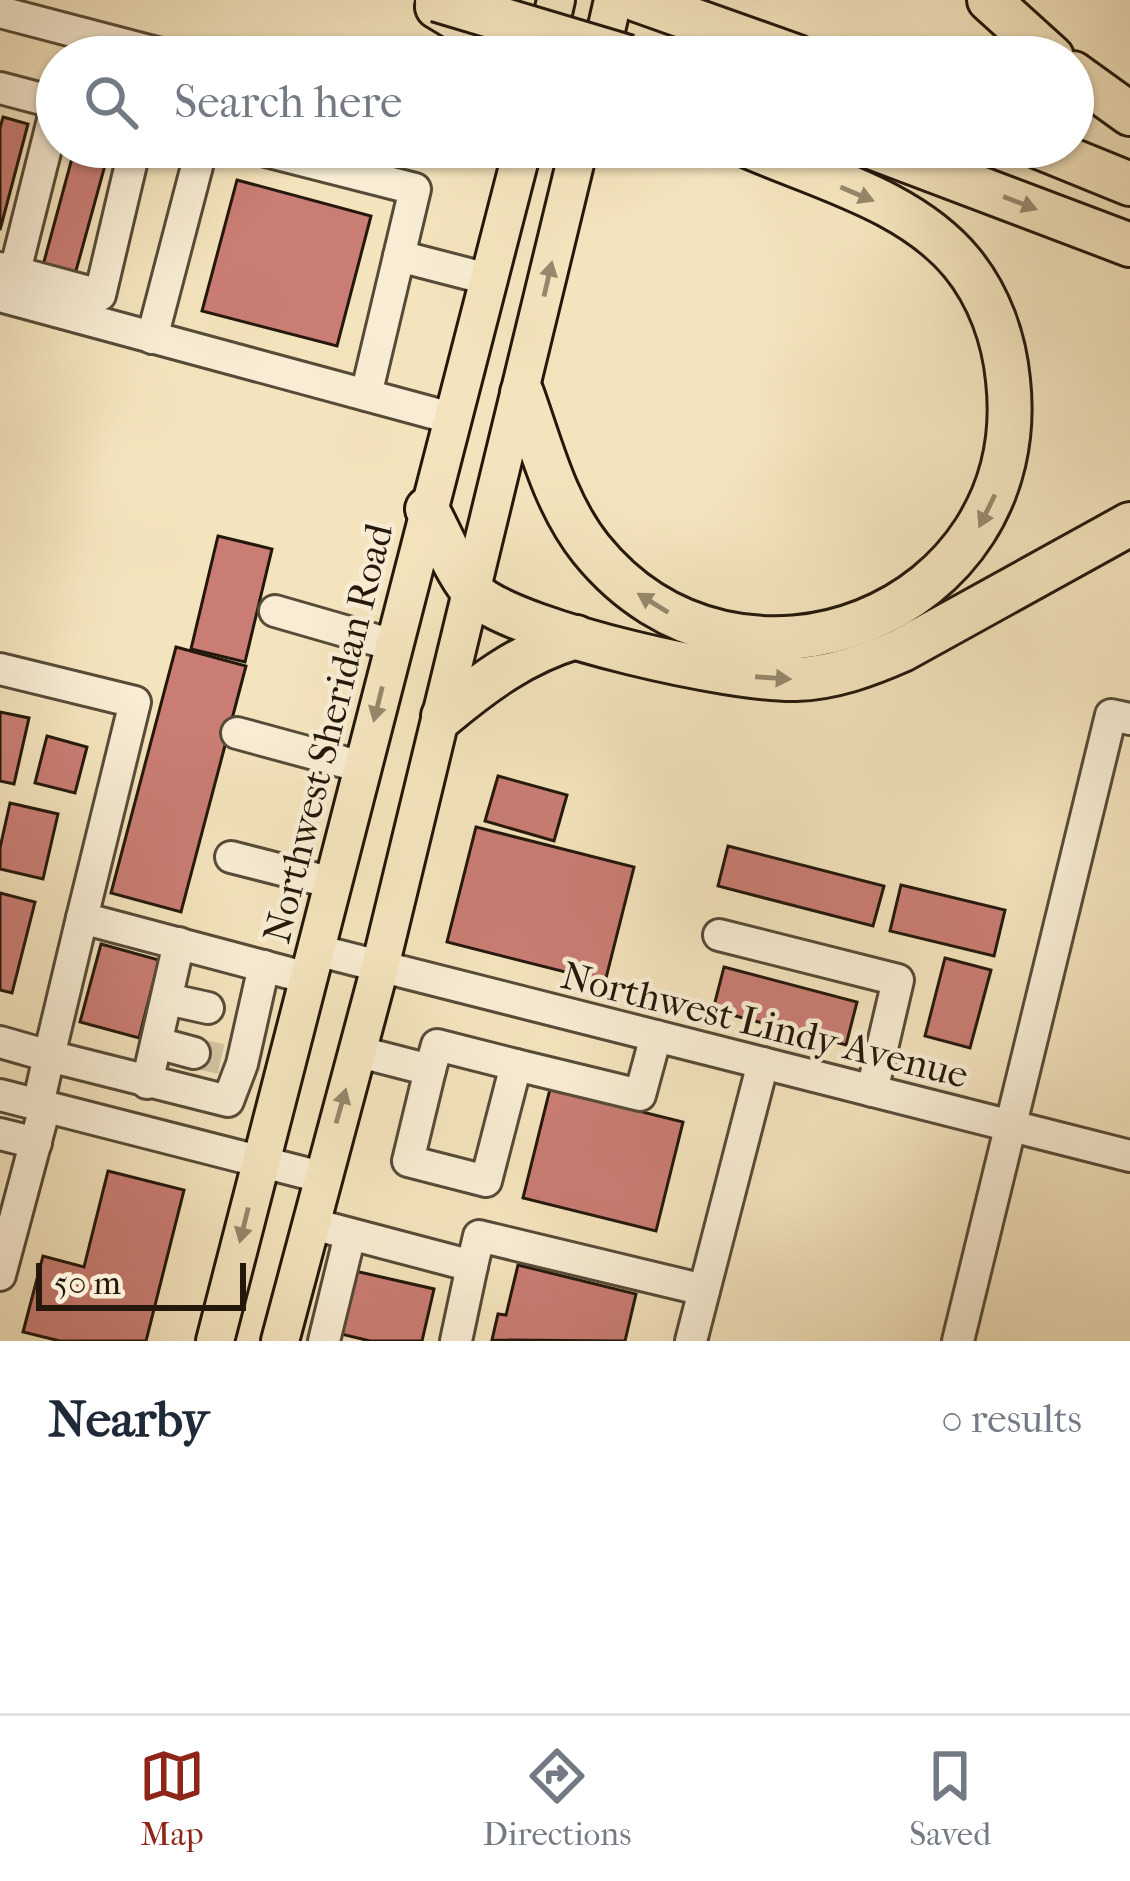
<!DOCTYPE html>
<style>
:root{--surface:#fff;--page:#f6f6f7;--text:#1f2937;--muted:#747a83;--line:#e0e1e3;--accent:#8f2418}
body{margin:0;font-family:"IM FELL French Canon",serif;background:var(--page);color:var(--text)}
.scale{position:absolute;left:36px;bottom:30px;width:210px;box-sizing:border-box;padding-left:12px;border:6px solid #23180b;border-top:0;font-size:33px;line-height:42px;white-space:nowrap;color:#23180b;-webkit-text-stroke:9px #f8edd4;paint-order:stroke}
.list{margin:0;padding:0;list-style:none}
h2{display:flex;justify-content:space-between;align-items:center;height:156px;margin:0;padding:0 48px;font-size:51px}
h2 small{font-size:39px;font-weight:400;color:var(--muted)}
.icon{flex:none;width:66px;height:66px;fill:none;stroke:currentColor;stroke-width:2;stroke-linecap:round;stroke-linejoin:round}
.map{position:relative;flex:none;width:1130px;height:1341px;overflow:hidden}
.search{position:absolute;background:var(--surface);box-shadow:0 3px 9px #0004;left:36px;right:36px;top:36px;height:132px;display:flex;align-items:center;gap:30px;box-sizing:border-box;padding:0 42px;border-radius:66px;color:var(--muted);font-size:45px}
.sheet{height:372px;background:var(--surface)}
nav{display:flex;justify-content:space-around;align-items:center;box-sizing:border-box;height:168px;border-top:3px solid var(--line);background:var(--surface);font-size:33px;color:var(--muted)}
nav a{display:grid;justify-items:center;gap:6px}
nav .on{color:var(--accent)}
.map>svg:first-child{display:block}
</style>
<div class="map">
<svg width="1130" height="1341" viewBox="0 0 1130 1341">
<rect width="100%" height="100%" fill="#f4e4bd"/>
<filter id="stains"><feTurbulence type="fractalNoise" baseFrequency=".00167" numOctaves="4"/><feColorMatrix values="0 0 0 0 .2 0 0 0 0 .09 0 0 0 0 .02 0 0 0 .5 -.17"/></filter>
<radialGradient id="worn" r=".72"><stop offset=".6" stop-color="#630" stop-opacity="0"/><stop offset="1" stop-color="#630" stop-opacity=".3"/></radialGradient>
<g fill="#ca7d74" stroke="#23180b" stroke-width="3">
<polygon points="3,117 28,124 0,230 0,128"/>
<polygon points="75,147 110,147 74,278 42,269"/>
<polygon points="237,180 371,216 337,346 202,311"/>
<polygon points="218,536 272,549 245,662 191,649"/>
<polygon points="176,647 246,666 181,912 111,893"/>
<polygon points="0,712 29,718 14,784 0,781"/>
<polygon points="47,736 87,747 75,793 35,783"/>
<polygon points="498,776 567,795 554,841 485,821"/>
<polygon points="10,803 58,814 43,879 0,869 0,848"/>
<polygon points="476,827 634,867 605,982 447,942"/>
<polygon points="728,846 884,886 873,926 718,886"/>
<polygon points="901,885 1005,910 994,956 890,931"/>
<polygon points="0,893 35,902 12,993 0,990"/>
<polygon points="101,944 159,960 139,1038 80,1022"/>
<polygon points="945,958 991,970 970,1048 925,1036"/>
<polygon points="724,967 857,1002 846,1045 713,1010"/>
<polygon points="550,1089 683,1122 656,1231 523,1198"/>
<polygon points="108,1171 184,1190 146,1341 60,1341 23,1332 43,1256 84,1267"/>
<polygon points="518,1265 636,1294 625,1341 492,1340 498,1314 506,1315"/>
<polygon points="355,1271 434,1289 422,1341 370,1341 341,1334"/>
</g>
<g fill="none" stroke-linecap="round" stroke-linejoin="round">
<polyline stroke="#d5c5a2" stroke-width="30" stroke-dasharray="30 15" stroke-linecap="butt" points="194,1053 221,1059"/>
<g stroke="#574b38" stroke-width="36">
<g id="minor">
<polyline points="0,12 172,57"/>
<polyline points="0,88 57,103"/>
<polyline points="250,147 415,189 366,395"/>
<polyline points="399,256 488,279"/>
<polyline points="0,268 100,295 135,147"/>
<polyline points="10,291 57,104"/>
<polyline points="0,296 451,418"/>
<polyline points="152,338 202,147"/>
<polyline points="275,611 393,645"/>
<polyline points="0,669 135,702 82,918 308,978"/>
<polyline points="237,733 362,767"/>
<polyline points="231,857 333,883"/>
<polyline points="719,935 898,980 872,1091"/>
<polyline points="316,950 1130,1156"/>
<polyline points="167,999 208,1008"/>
<polyline points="0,1042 49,1056 82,918"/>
<polyline points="157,1043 194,1053"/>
<polyline points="356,1051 430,1070 408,1161 486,1181 516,1065 640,1095 656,1036"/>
<polyline points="430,1070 437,1045 516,1065"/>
<polyline points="147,1083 179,943"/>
<polyline points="0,1095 321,1177"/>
<polyline points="38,1105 49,1056 228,1101 242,1064 264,966"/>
<polyline points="0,1134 36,1143"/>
<polyline points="309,1223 472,1266 456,1341"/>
<polyline points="472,1266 479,1236 704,1290"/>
<polyline points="0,1275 45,1107"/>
<polyline points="324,1341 350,1235"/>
<polyline points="691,1341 763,1063"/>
<polyline points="958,1341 1111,715 1130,719"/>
</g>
</g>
<g stroke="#23180b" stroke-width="42">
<g id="major">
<polyline points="543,57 556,0"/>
<polyline points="600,57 613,0"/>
<polyline points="215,1341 523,147"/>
<polyline points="280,1341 380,967 579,147"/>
</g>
</g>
<g stroke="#23180b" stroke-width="48">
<g id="highway">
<polyline points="637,0 798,57"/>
<polyline points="989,0 1052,57"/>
<polyline points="437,7 495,42 532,57"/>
<polyline points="1073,73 1130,114"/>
<polyline points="871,147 1130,245"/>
<polyline points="1039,147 1130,184"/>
<path d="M522,393c19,53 33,111 69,156 147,182 443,66 417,-169 -4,-42 -19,-84 -46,-117 -51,-62 -141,-85 -212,-116"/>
<path d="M427,509c13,23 32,71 50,87 47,38 256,85 319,83 37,-1 72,-14 106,-29l228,-126"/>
<path d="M443,716c42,-35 80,-63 133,-79"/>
</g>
</g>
<use href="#minor" stroke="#f8edd4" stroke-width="30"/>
<use href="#major" stroke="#f4e4bd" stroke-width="36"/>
<use href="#highway" stroke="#f4e4bd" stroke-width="42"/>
<g stroke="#23180b" stroke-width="48" stroke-linecap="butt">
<polyline id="highway-bridge" points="437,0 628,57"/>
</g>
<use href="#highway-bridge" stroke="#f4e4bd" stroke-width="42"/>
</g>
<defs><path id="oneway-solid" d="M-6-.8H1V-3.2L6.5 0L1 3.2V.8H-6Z" transform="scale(3)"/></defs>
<g fill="#96886d">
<use href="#oneway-solid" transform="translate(857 194) rotate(23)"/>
<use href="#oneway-solid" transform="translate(1020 203) rotate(21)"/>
<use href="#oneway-solid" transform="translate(548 279) rotate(-77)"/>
<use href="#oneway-solid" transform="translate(987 511) rotate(116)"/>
<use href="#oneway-solid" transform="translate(653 603) rotate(-148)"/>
<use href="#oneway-solid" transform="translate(773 678) rotate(4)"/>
<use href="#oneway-solid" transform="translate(378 704) rotate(104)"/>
<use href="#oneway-solid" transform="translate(341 1106) rotate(-74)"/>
<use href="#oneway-solid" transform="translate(244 1225) rotate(104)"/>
</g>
<g text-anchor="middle" stroke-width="9" stroke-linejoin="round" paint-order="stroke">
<g font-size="39" fill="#23180b" stroke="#f8edd4">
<text transform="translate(327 733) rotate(-76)" y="14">Northwest Sheridan Road</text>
<text transform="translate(765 1024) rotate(14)" y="14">Northwest Lindy Avenue</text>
</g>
</g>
<rect width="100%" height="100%" filter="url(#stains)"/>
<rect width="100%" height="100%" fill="url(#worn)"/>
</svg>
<div class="scale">50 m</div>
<div class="search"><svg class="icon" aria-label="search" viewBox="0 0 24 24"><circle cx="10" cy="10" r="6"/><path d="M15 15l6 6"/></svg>Search here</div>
</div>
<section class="sheet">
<h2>Nearby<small>0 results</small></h2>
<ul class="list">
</ul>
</section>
<nav>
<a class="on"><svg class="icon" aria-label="map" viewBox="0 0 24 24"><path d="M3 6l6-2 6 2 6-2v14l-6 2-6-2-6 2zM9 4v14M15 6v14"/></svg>Map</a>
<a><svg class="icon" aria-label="directions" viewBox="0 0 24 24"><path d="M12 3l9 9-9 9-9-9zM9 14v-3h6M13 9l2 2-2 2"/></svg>Directions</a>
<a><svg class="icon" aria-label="saved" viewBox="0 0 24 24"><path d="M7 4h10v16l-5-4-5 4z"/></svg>Saved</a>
</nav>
